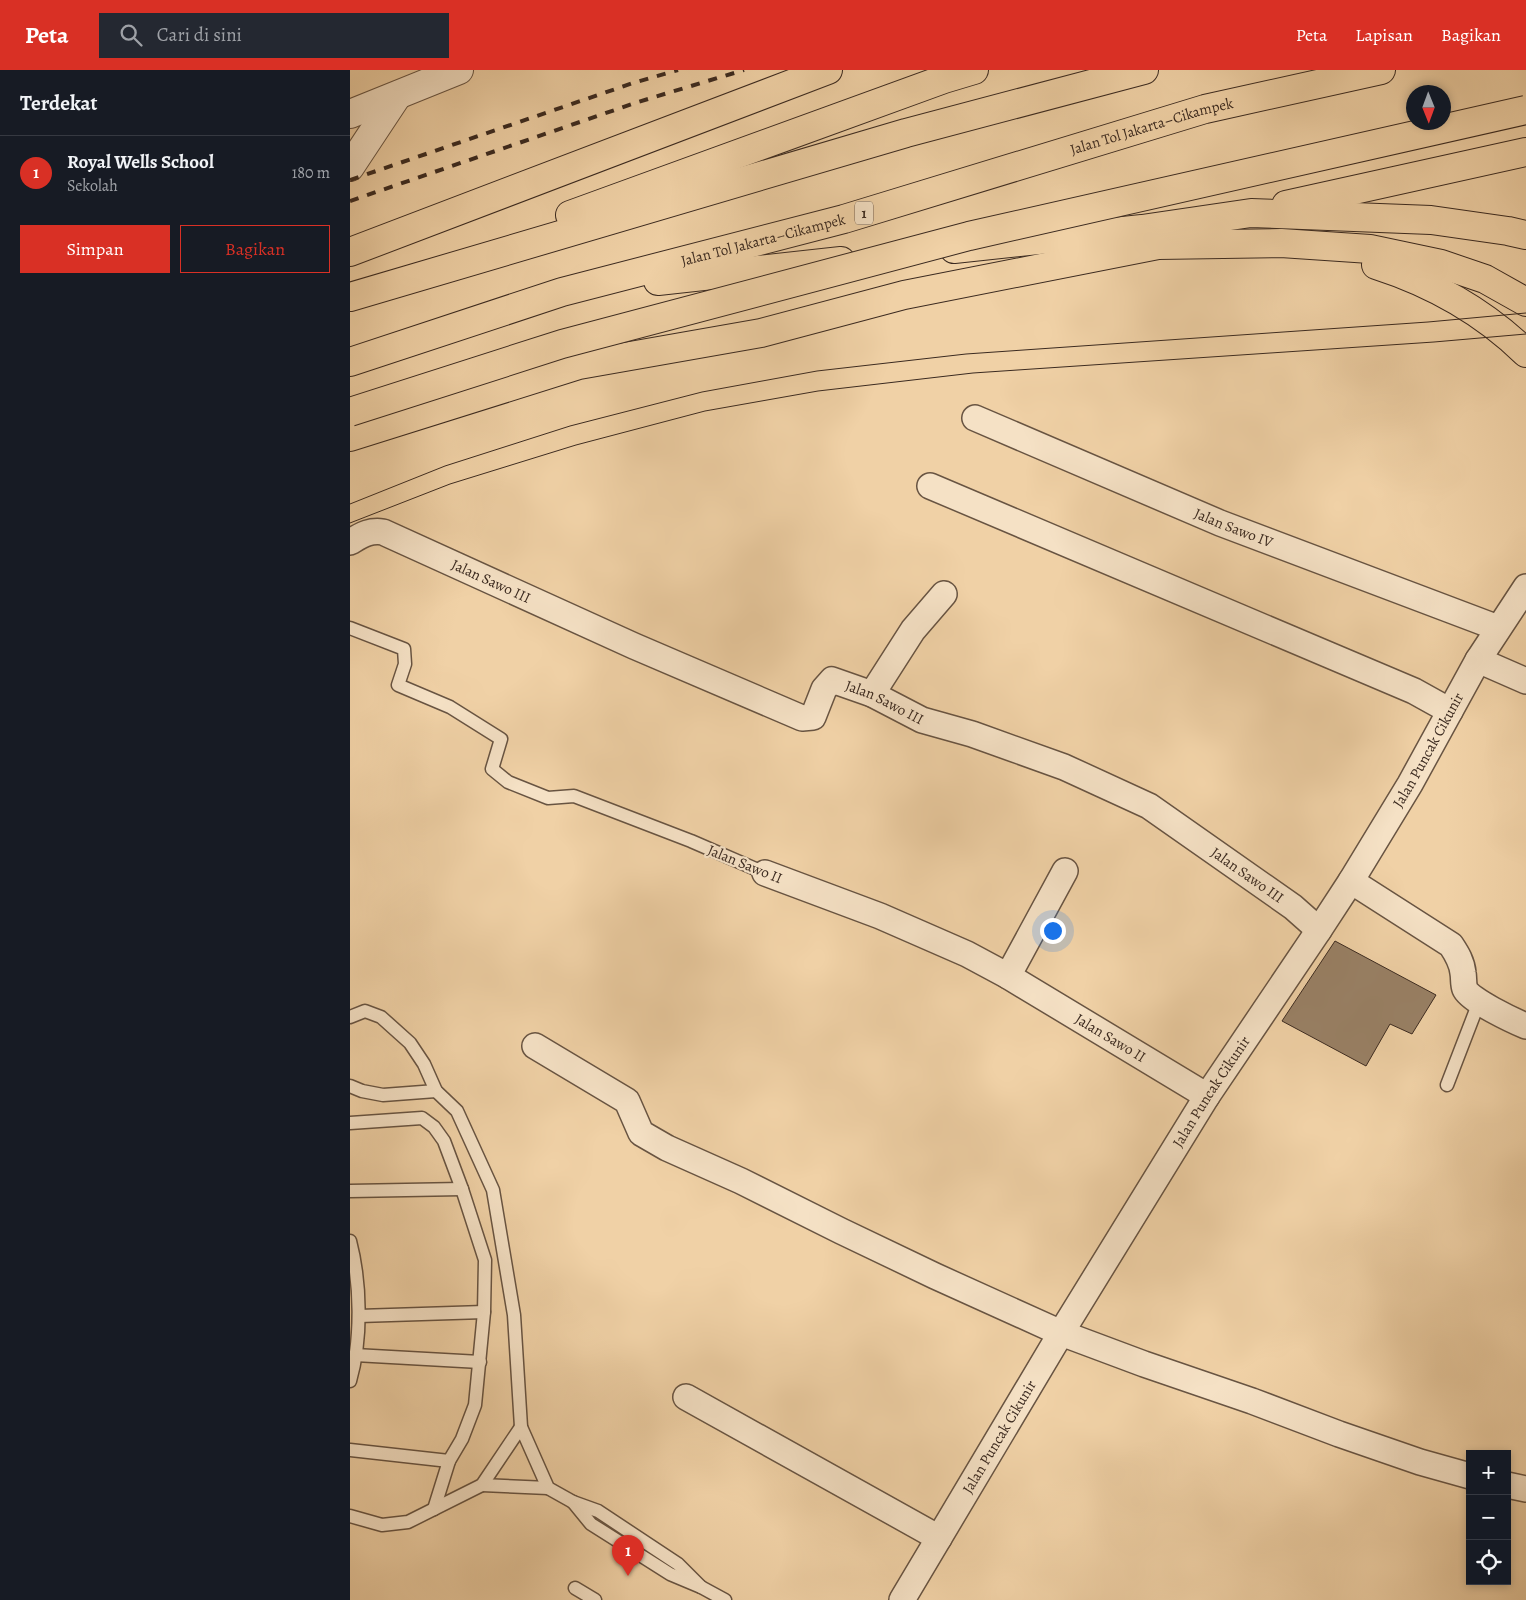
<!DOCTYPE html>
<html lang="id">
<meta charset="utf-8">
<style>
:root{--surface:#171b24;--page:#242831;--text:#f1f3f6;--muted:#9ea1a6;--line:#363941;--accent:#d93025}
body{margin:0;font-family:Alegreya,serif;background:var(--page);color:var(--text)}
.controls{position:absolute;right:15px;bottom:15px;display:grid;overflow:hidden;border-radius:0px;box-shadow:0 2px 8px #0003}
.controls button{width:45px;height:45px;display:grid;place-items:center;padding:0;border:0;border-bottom:1px solid var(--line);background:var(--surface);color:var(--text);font:25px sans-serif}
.compass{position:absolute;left:1056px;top:15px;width:45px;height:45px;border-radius:50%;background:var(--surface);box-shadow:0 2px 8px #0003;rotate:179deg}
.you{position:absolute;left:702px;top:860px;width:18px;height:18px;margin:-12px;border:4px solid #fff;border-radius:50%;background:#1a73e8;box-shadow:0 0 0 8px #1a73e833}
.badge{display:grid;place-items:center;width:32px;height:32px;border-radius:50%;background:var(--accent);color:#fff;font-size:16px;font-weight:700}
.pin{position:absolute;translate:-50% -41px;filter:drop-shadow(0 1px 2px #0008)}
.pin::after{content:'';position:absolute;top:26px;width:18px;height:15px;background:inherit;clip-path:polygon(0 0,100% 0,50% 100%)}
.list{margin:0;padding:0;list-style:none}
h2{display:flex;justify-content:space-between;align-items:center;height:65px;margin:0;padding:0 20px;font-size:21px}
h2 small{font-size:16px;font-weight:400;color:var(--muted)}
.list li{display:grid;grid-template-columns:32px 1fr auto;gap:15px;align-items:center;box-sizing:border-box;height:75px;padding:0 20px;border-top:1px solid var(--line)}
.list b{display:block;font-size:19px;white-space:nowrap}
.list p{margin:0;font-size:16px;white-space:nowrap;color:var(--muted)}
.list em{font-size:16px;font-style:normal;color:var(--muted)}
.actions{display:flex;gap:10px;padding:15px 20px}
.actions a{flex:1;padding:11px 0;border:1px solid var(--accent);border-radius:0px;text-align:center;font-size:18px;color:var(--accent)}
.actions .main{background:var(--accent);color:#fff}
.icon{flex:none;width:28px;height:28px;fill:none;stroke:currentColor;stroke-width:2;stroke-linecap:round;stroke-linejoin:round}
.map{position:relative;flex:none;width:1176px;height:1530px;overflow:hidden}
header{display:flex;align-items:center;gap:30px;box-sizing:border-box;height:70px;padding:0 25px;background:var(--accent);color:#fff}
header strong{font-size:24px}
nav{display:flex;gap:28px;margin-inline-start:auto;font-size:18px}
.search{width:350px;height:45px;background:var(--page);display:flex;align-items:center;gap:12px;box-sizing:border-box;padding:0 18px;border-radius:0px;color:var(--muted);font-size:19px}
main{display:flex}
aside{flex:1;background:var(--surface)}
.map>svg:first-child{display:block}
</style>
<header>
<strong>Peta</strong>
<div class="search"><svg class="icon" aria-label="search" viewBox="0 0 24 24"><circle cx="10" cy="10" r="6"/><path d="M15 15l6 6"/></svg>Cari di sini</div>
<nav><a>Peta</a><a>Lapisan</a><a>Bagikan</a></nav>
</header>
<main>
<aside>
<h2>Terdekat<small></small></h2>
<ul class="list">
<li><span class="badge">1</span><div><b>Royal Wells School</b><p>Sekolah</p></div><em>180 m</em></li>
</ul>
<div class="actions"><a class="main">Simpan</a><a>Bagikan</a></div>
</aside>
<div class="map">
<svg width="1176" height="1530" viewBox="0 0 1176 1530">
<rect width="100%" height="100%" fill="#f0d1a6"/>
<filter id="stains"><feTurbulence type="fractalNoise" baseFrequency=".004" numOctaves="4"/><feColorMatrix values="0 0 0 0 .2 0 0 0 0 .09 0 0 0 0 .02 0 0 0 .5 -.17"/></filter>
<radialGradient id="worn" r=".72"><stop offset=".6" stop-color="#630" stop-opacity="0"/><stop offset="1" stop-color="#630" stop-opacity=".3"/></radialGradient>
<polygon fill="#998166" stroke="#3b2a20" points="985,871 1086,925 1062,964 1040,954 1016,996 932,951"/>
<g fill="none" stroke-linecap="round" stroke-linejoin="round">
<g stroke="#685442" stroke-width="15">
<g id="service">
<polyline points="0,558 54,579 55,594 48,615 100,637 151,669 142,699 158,712 198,728 224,726 341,771 415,803"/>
<polyline points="0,947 15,941 31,947 60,973 74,994 86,1021 107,1041 143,1120 164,1245 171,1357 198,1418 223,1432 248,1441 328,1494 351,1517"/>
<polyline points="1097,1015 1129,932"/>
<polyline points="0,1016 12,1021 33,1025 86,1021"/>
<polyline points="0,1053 72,1048 84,1057 94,1071 112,1119 135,1190 134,1242 125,1335 112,1369 99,1391 84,1439"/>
<polyline points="0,1121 112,1119"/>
<path d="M0,1171c11,42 12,98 0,140"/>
<polyline points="9,1246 134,1242"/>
<polyline points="5,1285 130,1292"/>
<polyline points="0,1380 99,1391"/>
<polyline points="132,1415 198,1418"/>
<polyline points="223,1432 241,1454 320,1504 351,1517 375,1530"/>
<polyline points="0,1446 32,1455 58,1452 132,1415 171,1357"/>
<polyline points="225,1518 245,1530"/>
</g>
</g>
<g stroke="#685442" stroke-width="28">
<g id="minor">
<path id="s1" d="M625,348l245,105 278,105"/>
<polyline points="580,416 1064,621 1100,641"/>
<path id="s2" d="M0,472c12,-7 19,-12 33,-10l251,114 168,72 11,-1 11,-28 8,-9 40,14 50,26 50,14 92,33 85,39 144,101 26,23"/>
<polyline points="1128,590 1176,611"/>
<polyline points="522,624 563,560 594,524"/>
<path id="s3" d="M415,803l115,43 87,38 41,22 199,120"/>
<path d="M1001,811l100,64c6,9 11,17 12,28 1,5 0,11 2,16 4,11 49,32 61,37"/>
<polyline points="658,906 715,801"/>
<polyline points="185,976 277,1031 291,1063 317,1078 391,1111 491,1161 585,1206 711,1263 794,1294 902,1331 989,1364 1070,1392 1120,1406"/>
<polyline points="336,1327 589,1468"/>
<polyline points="1157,1415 1176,1419"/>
<path id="s4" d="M552,1530l159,-267 146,-237 112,-166 32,-49 59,-97 68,-124 48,-73"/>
</g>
</g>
<g stroke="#685442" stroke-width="30">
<g id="tertiary">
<polyline points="0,44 109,0"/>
<polyline points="0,97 47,26"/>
</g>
</g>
<g stroke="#3b2a20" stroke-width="30">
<g id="motorway">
<polyline points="936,135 1176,82"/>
<polyline points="220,145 594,9 624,0"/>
<polyline points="604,179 792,159 901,143 1081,150 1158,161 1176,165"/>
<polyline points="0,182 478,0"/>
<path d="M1026,195c56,18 108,47 150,88"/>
<polyline points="308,211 491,191"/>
<polyline points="0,227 556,63 794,0"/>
<path id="s5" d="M0,292l212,-70 282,-73 361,-110 176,-39"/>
<polyline points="0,367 229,295 411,263 554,225 808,175 931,173 1020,179 1091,194 1135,209 1176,232"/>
</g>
</g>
<use href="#service" stroke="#f5e1c5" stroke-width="12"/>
<use href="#minor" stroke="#f5e1c5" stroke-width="25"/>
<use href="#tertiary" stroke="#f5e1c5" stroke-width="28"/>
<use href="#motorway" stroke="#f0d1a6" stroke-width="28"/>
<g stroke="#3b2a20" stroke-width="1">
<polyline points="0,434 95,396 220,356 352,322 467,301 616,284 1078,252 1176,243"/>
<polyline points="0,453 100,414 226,375 355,341 468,321 623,303 1084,272 1176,264"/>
</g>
<g stroke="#3b2a20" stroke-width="4" stroke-dasharray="9 9" stroke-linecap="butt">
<polyline points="0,110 283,13 328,0"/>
<polyline points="0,131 288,32 394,0"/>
</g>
<g stroke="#3b2a20" stroke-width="30" stroke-linecap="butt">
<polyline id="motorway-bridge" points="0,342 212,274 619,166 1176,40"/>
</g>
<use href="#motorway-bridge" stroke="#f0d1a6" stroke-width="28"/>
</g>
<g text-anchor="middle" stroke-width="4.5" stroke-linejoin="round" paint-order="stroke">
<rect fill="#f5e1c5" stroke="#736152" stroke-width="1" x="505" y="131.5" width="18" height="23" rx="4"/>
<g font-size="14" font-weight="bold" fill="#3b2a20">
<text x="514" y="148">1</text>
</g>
<g font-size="15" fill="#3b2a20" stroke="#f5e1c5">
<text dy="5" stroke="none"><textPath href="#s5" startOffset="836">Jalan Tol Jakarta–Cikampek</textPath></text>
<text dy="5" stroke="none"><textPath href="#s5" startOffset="431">Jalan Tol Jakarta–Cikampek</textPath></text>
<text dy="5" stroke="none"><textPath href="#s1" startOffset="281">Jalan Sawo IV</textPath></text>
<text dy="5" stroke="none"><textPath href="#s2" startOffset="154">Jalan Sawo III</textPath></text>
<text dy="5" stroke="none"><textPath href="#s2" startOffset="604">Jalan Sawo III</textPath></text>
<text dy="5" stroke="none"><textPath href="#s4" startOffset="1000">Jalan Puncak Cikunir</textPath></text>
<text transform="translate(395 794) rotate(22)" y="5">Jalan Sawo II</text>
<text dy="5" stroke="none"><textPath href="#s2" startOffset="1009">Jalan Sawo III</textPath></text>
<text dy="5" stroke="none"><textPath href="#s3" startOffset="384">Jalan Sawo II</textPath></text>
<text dy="5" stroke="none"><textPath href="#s4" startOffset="595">Jalan Puncak Cikunir</textPath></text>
<text dy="5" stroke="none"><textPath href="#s4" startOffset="190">Jalan Puncak Cikunir</textPath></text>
</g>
</g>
<rect width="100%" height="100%" filter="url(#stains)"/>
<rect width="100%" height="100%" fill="url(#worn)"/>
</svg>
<div class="controls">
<button>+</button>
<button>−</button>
<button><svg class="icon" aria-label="locate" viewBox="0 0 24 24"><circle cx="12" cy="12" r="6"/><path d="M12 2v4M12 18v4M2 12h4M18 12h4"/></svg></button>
</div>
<svg class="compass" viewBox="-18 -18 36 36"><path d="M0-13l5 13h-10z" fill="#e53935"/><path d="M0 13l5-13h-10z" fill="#9ea1a6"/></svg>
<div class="you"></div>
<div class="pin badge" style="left:278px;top:1506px">1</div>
</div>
</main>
